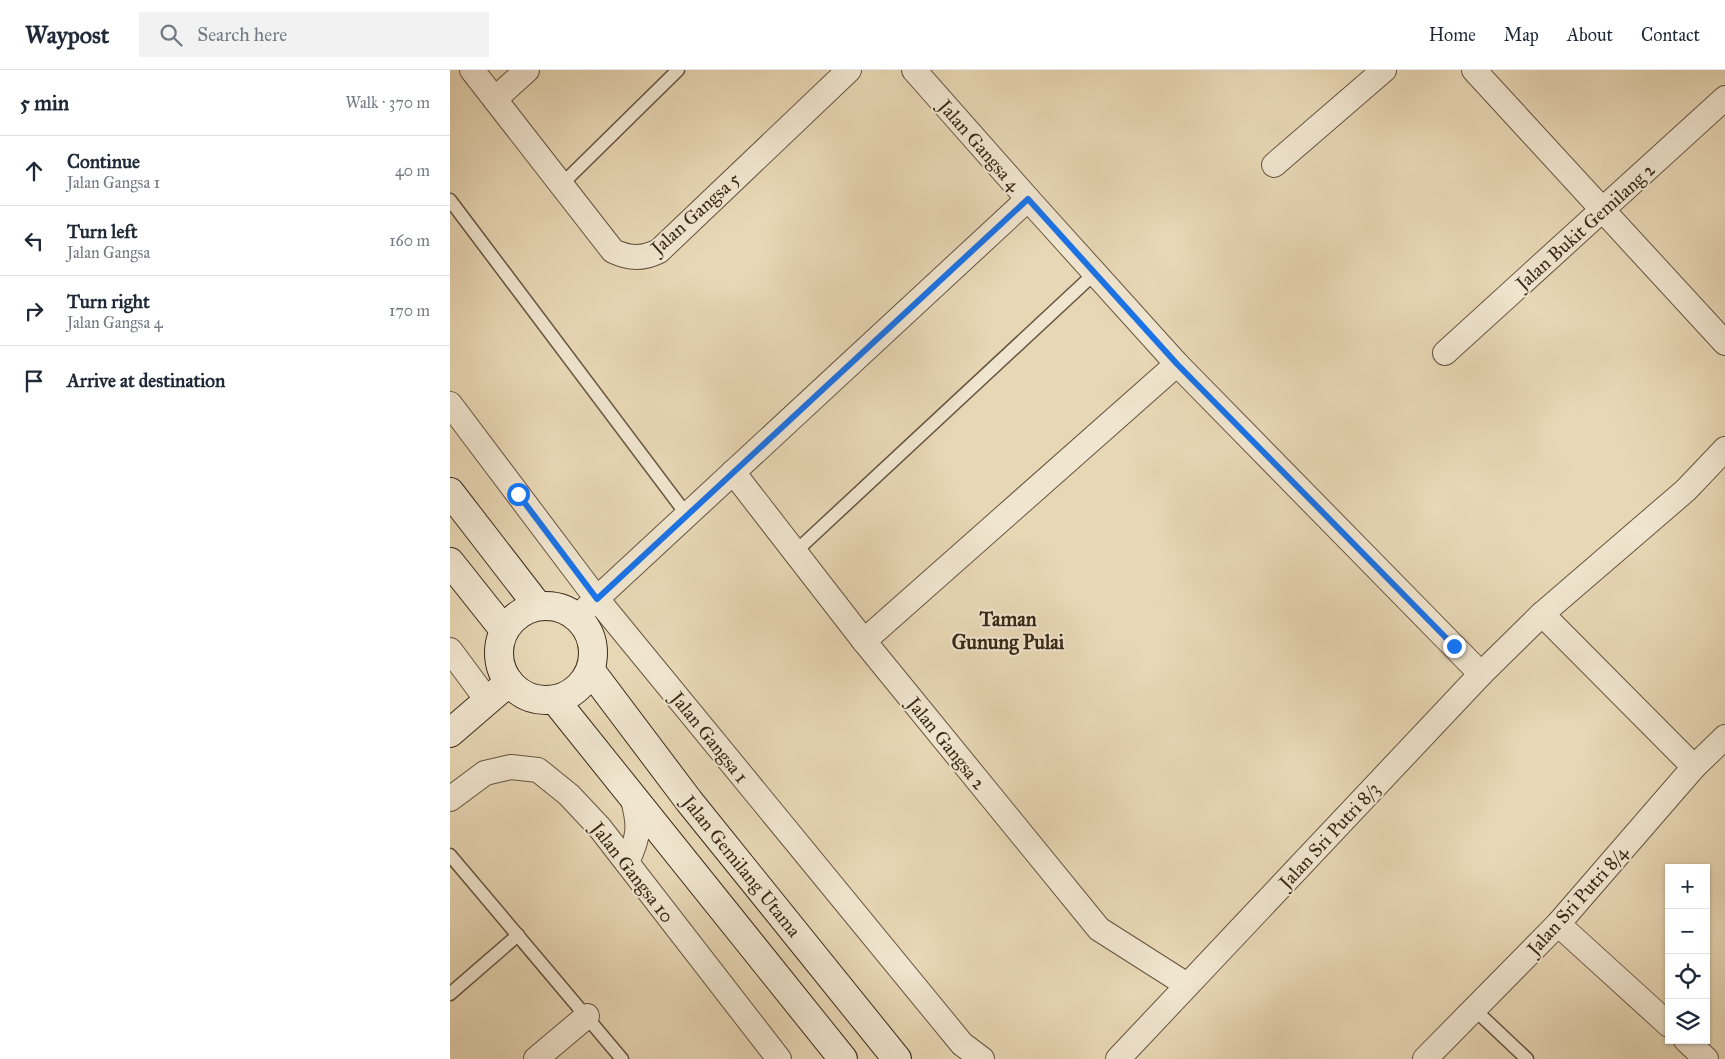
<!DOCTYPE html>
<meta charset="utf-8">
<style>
:root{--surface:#fff;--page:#f2f2f3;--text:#1f2937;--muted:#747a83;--line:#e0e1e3}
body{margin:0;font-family:"IM FELL Great Primer",serif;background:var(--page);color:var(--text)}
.controls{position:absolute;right:15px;bottom:15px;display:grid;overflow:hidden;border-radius:0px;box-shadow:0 1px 4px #0004}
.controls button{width:45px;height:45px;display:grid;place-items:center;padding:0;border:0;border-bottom:1px solid var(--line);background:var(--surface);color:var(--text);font:25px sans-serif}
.stop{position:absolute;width:15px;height:15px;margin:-11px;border:4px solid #1a73e8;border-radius:50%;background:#fff}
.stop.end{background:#1a73e8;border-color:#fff;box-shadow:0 1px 5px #0008}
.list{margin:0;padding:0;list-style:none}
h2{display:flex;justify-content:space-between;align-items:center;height:65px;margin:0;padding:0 20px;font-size:21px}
h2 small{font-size:16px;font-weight:400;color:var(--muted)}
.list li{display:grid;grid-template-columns:32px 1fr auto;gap:15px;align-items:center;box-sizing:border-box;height:70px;padding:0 20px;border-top:1px solid var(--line)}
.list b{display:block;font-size:19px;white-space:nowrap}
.list p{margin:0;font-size:16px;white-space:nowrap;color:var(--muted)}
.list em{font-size:16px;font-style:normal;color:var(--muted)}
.icon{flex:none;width:28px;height:28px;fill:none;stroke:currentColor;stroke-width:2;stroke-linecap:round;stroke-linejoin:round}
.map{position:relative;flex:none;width:1275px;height:989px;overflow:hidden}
header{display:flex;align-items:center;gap:30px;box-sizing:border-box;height:70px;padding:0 25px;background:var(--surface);border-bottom:1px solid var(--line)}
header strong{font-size:24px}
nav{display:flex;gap:28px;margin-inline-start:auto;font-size:18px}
.search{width:350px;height:45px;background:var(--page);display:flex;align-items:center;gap:12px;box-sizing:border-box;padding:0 18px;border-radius:0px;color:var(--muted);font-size:19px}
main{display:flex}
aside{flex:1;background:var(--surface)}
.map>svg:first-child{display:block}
</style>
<header>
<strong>Waypost</strong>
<div class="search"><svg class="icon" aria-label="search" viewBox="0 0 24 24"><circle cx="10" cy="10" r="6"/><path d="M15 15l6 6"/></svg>Search here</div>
<nav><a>Home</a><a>Map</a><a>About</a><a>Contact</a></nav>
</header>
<main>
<aside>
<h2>5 min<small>Walk · 370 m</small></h2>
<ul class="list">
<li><svg class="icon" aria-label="ahead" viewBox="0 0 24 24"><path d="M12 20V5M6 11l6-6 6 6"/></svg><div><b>Continue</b><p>Jalan Gangsa 1</p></div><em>40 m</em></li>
<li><svg class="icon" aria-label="left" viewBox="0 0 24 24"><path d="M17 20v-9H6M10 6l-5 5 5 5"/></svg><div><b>Turn left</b><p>Jalan Gangsa</p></div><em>160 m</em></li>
<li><svg class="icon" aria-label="right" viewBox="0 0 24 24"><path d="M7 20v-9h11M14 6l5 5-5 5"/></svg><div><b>Turn right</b><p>Jalan Gangsa 4</p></div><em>170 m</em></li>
<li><svg class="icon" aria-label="arrive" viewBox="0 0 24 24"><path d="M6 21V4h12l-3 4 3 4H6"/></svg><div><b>Arrive at destination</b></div></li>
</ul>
</aside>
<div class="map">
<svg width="1275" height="989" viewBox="0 0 1275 989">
<rect width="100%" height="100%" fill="#e8d7b5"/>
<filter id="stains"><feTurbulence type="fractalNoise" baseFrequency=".004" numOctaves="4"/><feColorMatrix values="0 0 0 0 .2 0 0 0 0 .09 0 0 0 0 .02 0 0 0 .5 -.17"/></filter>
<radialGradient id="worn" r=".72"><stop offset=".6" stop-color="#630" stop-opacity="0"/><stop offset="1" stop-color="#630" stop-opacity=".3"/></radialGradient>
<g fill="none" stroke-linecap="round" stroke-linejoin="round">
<g stroke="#655540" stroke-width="15">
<g id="lane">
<polyline points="111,115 228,0"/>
<polyline points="0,130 237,445"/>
<polyline points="345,482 645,203"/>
<polyline points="0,785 172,989"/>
<polyline points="0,924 68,865"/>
<polyline points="1024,939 1077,989"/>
</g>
</g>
<g stroke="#655540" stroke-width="26">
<g id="street">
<path d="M22,0l141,181c17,8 30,8 46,0l190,-181"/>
<polyline points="464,0 578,129 727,294 1031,604"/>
<polyline points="1024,0 1275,273"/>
<polyline points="45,29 77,0"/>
<polyline points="824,95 934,0"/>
<polyline points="995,283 1275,28"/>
<polyline points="0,334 147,529 512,974 532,989"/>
<polyline points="283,402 414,571 649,859 737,915"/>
<polyline points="1092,544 1244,697"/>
<polyline points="127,547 578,129"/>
<polyline points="414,571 727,294"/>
<polyline points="0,580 37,630"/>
<polyline points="0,729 35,703 61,697 88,700 119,725 150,758 329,989"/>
<path d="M177,792c13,-27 13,-37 5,-66"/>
<polyline points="1108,854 1219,955"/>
<polyline points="1236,970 1256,989"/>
<polyline points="86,989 137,946"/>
<polyline points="668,989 1031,604 1092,544 1236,420 1275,379"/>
<polyline points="975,989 1108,854 1244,697 1275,667"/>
</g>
</g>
<g stroke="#392a19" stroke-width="30">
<g id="secondary">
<polyline points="0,422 88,536"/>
<polyline points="0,492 54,560"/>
<circle cx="96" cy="583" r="47"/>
<polyline points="141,601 239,731 447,989"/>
<polyline points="105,630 393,989"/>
<polyline points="0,663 59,612"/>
</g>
</g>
<use href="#lane" stroke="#f0e5cf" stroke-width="12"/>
<use href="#street" stroke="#f0e5cf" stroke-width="24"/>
<use href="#secondary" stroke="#f0e5cf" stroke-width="28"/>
</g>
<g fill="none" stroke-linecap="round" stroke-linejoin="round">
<polyline stroke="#1a73e8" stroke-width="6" points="68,424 147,529 578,129 727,294 1004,576"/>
</g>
<g text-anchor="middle" stroke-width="4" stroke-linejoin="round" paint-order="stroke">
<g font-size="19" fill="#392a19" stroke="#f0e5cf">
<text transform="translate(530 75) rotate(49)" y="7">Jalan Gangsa 4</text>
<text transform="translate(245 143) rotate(-42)" y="7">Jalan Gangsa 5</text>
<text transform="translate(1135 156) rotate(-42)" y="7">Jalan Bukit Gemilang 2</text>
<text transform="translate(260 667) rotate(51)" y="7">Jalan Gangsa 1</text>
<text transform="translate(497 673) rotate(51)" y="7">Jalan Gangsa 2</text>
<text transform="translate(879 765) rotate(-47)" y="7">Jalan Sri Putri 8/3</text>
<text transform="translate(292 796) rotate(51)" y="7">Jalan Gemilang Utama</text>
<text transform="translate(183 802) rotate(52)" y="7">Jalan Gangsa 10</text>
<text transform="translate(1127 830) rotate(-48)" y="7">Jalan Sri Putri 8/4</text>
</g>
<g font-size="20" font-weight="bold" fill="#392a19" stroke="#f0e5cf">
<text x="558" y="556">Taman<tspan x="558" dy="23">Gunung Pulai</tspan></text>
</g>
</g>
<rect width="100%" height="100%" filter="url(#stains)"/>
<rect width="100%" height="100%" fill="url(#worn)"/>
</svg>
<div class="controls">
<button>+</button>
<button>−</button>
<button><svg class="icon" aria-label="locate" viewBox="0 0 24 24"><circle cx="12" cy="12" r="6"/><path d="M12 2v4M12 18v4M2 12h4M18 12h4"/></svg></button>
<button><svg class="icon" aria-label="layers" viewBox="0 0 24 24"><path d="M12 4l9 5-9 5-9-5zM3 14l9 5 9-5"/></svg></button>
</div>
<div class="stop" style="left:68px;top:424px"></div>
<div class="stop end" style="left:1004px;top:576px"></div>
</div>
</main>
